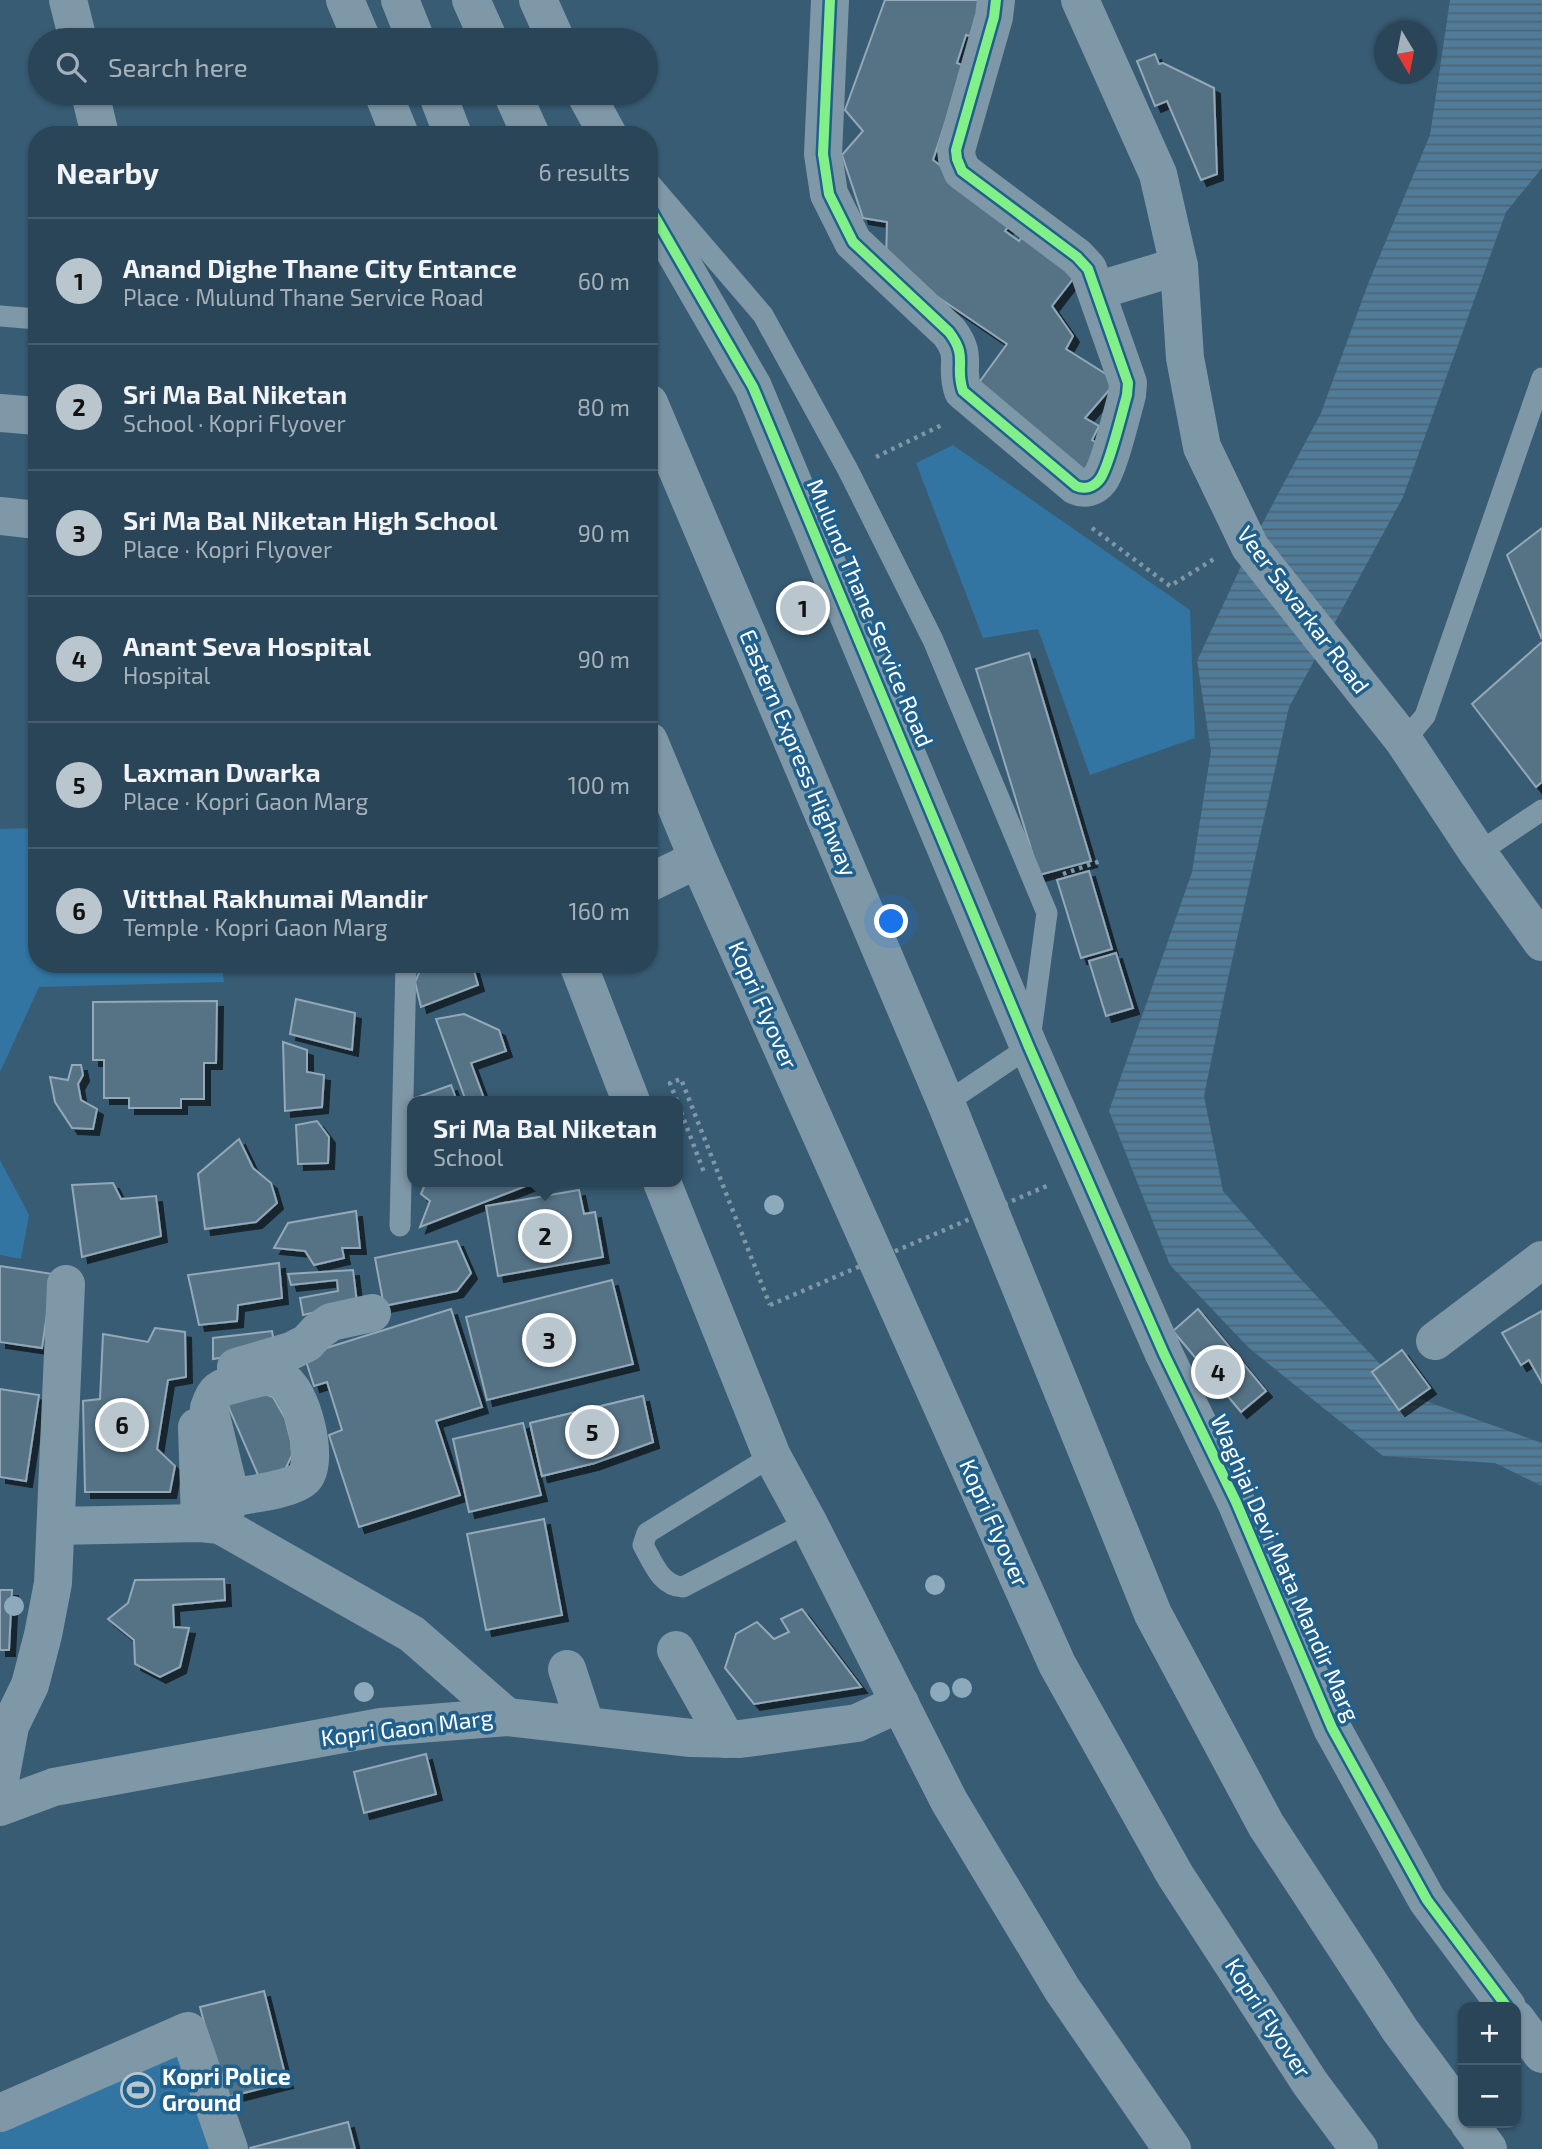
<!DOCTYPE html>
<meta charset="utf-8">
<style>
:root{--surface:#2a4557;--page:#324c5d;--text:#f1f3f6;--muted:#a5b1ba;--line:#465d6d;--accent:#b9c6ce}
body{margin:0;font-family:"Exo 2",sans-serif;background:var(--page);color:var(--text)}
.controls{position:absolute;right:21px;bottom:21px;display:grid;overflow:hidden;border-radius:14px;box-shadow:0 2px 5px #0004}
.controls button{width:63px;height:63px;display:grid;place-items:center;padding:0;border:0;border-bottom:2px solid var(--line);background:var(--surface);color:var(--text);font:35px sans-serif}
.compass{position:absolute;left:1374px;top:21px;width:63px;height:63px;border-radius:50%;background:var(--surface);box-shadow:0 2px 5px #0004;rotate:170deg}
.you{position:absolute;left:892px;top:922px;width:24px;height:24px;margin:-18px;border:5px solid #fff;border-radius:50%;background:#1a73e8;box-shadow:0 0 0 10px #1a73e833}
.badge{display:grid;place-items:center;width:46px;height:46px;border-radius:50%;background:var(--accent);color:#111;font-size:23px;font-weight:700}
.pin{position:absolute;translate:-50% -50%;border:4px solid #fff;box-shadow:0 2px 7px #0006}
.popup{position:absolute;left:407px;top:1096px;width:276px;height:91px;box-sizing:border-box;display:grid;place-content:center;border-radius:14px;background:var(--surface);filter:drop-shadow(0 2px 5px #0005);font-size:23px;white-space:nowrap;color:var(--muted)}
.popup b{font-size:26px;color:var(--text)}
.popup::after{content:'';position:absolute;left:50%;top:100%;margin-left:-14px;border:14px solid transparent;border-top-color:var(--surface)}
.list{margin:0;padding:0;list-style:none}
h2{display:flex;justify-content:space-between;align-items:center;height:91px;margin:0;padding:0 28px;font-size:30px}
h2 small{font-size:23px;font-weight:400;color:var(--muted)}
.list li{display:grid;grid-template-columns:46px 1fr auto;gap:21px;align-items:center;box-sizing:border-box;height:126px;padding:0 28px;border-top:2px solid var(--line)}
.list b{display:block;font-size:26px;white-space:nowrap}
.list p{margin:0;font-size:23px;white-space:nowrap;color:var(--muted)}
.list em{font-size:23px;font-style:normal;color:var(--muted)}
.icon{flex:none;width:38px;height:38px;fill:none;stroke:currentColor;stroke-width:2;stroke-linecap:round;stroke-linejoin:round}
.map{position:relative;flex:none;width:1542px;height:2149px;overflow:hidden}
.search{position:absolute;background:var(--surface);box-shadow:0 2px 5px #0004;left:28px;top:28px;width:630px;height:77px;display:flex;align-items:center;gap:18px;box-sizing:border-box;padding:0 24px;border-radius:38px;color:var(--muted);font-size:26px}
.panel{position:absolute;background:var(--surface);box-shadow:0 2px 5px #0004;left:28px;top:126px;width:630px;height:847px;border-radius:28px}
.map>svg:first-child{display:block}
</style>
<div class="map">
<svg width="1542" height="2149" viewBox="0 0 1542 2149">
<defs>
<pattern id="water-rules" width="6" height="5" patternUnits="userSpaceOnUse" patternTransform="scale(1.75)"><rect width="6" height="5" fill="#507c9a"/><path d="M0 2.5h6" fill="none" stroke="#4e6473"/></pattern>
<filter id="shadow"><feDropShadow dx="6" dy="6" stdDeviation="0" flood-color="#0009"/></filter>
</defs>
<rect width="100%" height="100%" fill="#385c74"/>
<g fill="#3275a2">
<polygon points="953,445 1190,610 1195,738 1090,775 1038,629 983,638 916,463"/>
<polygon points="37,828 37,964 222,964 224,982 39,987 0,1072 0,829"/>
<polygon points="0,1160 29,1215 21,1259 0,1255"/>
<polygon points="176,2054 210,2149 0,2149 0,2127"/>
</g>
<polygon fill="url(#water-rules)" points="1450,0 1542,0 1542,168 1506,212 1403,497 1289,707 1227,983 1204,1096 1223,1191 1297,1275 1409,1395 1542,1443 1542,1486 1495,1463 1383,1456 1249,1348 1170,1265 1109,1111 1192,872 1211,751 1197,661 1250,547 1321,413 1368,284 1430,135"/>
<g fill="#567386" stroke="#94a8b7" stroke-width="2" filter="url(#shadow)">
<polygon points="885,0 991,0 978,38 966,35 957,63 964,66 933,160 1013,220 1005,231 1019,241 1027,230 1080,270 1052,306 1073,336 1066,349 1117,381 1085,418 1099,426 1092,440 1104,447 1082,477 975,388 1007,344 886,262 887,222 863,218 842,155 863,131 845,110"/>
<polygon points="1155,54 1159,64 1163,63 1214,88 1217,174 1201,180 1167,101 1155,106 1137,61"/>
<polygon points="1542,528 1542,639 1507,555"/>
<polygon points="1542,642 1542,782 1536,787 1472,704"/>
<polygon points="1029,653 1091,861 1039,875 976,669"/>
<polygon points="1089,871 1112,949 1081,958 1057,880"/>
<polygon points="1116,953 1133,1008 1106,1016 1089,961"/>
<polygon points="423,964 472,964 478,985 421,1007 415,982"/>
<polygon points="296,999 355,1013 352,1050 290,1034"/>
<polygon points="217,1001 216,1063 204,1063 204,1099 181,1099 181,1108 129,1108 129,1098 104,1098 104,1060 93,1060 93,1002"/>
<polygon points="464,1014 499,1030 506,1051 471,1063 485,1101 466,1101 436,1019"/>
<polygon points="283,1042 307,1050 307,1072 324,1075 322,1107 285,1111"/>
<polygon points="72,1065 81,1065 83,1075 78,1084 81,1100 97,1109 93,1129 72,1128 55,1102 50,1077 68,1080"/>
<polygon points="451,1085 457,1101 404,1102"/>
<polygon points="317,1121 329,1137 328,1163 298,1164 296,1125"/>
<polygon points="239,1139 253,1168 271,1183 277,1203 256,1222 205,1229 198,1174"/>
<polygon points="426,1182 536,1182 420,1227 430,1201 421,1194"/>
<polygon points="113,1183 121,1199 156,1196 161,1236 82,1257 72,1185"/>
<polygon points="579,1190 584,1214 595,1212 603,1257 498,1276 486,1206"/>
<polygon points="356,1211 360,1248 342,1248 344,1258 314,1265 305,1251 274,1248 288,1223"/>
<polygon points="457,1241 471,1273 457,1291 384,1306 375,1258"/>
<polygon points="279,1263 282,1298 238,1305 237,1321 199,1325 188,1275"/>
<polygon points="0,1266 53,1274 42,1348 0,1342"/>
<polygon points="353,1270 357,1303 303,1315 300,1298 338,1291 337,1280 291,1285 288,1274"/>
<polygon points="612,1280 633,1364 487,1400 466,1317"/>
<polygon points="451,1309 482,1407 436,1421 460,1495 359,1527 329,1435 342,1430 327,1382 314,1386 304,1355"/>
<polygon points="1198,1309 1266,1391 1241,1412 1173,1331"/>
<polygon points="1542,1311 1542,1383 1529,1360 1521,1365 1502,1333"/>
<polygon points="155,1328 185,1332 186,1377 168,1380 157,1449 175,1466 170,1492 85,1492 83,1401 100,1399 103,1334 148,1342"/>
<polygon points="272,1331 275,1349 213,1359 213,1338"/>
<polygon points="1402,1350 1430,1388 1399,1410 1372,1372"/>
<polygon points="0,1389 39,1395 26,1481 0,1477"/>
<polygon points="257,1391 273,1397 285,1418 291,1441 292,1455 284,1472 262,1484 225,1399"/>
<polygon points="643,1396 653,1442 593,1456 595,1463 542,1476 530,1423"/>
<polygon points="643,1396 653,1442 595,1463 542,1476 530,1423"/>
<polygon points="523,1423 541,1495 469,1512 453,1439"/>
<polygon points="544,1519 562,1615 486,1630 467,1534"/>
<polygon points="224,1579 225,1600 173,1605 174,1627 189,1628 180,1667 160,1677 135,1664 134,1640 108,1619 128,1603 135,1580"/>
<polygon points="0,1590 12,1590 9,1650 0,1650"/>
<polygon points="802,1609 861,1687 754,1704 725,1668 736,1634 757,1622 774,1639 789,1632 781,1619"/>
<polygon points="426,1754 436,1794 364,1813 354,1772"/>
<polygon points="264,1991 287,2082 224,2098 200,2007"/>
<polygon points="348,2122 355,2149 250,2149 250,2148"/>
</g>
<g fill="none" stroke-linecap="round" stroke-linejoin="round">
<g stroke="#7f98a8" stroke-width="4.5" stroke-dasharray="3.5 5" stroke-linecap="butt">
<polyline points="876,457 944,424"/>
<polyline points="1092,528 1170,586 1214,559"/>
<polyline points="1063,874 1103,860"/>
<polyline points="677,1101 670,1083 681,1079 770,1305"/>
<polyline points="678,1104 705,1175"/>
</g>
<g stroke="#7f98a8" stroke-width="21">
<polyline points="649,182 763,315 848,470 933,640 1047,913 1029,1047 946,1103"/>
<polyline points="0,316 37,319"/>
<polyline points="1404,741 1425,716 1542,378"/>
<polyline points="1478,853 1542,810"/>
<polyline points="400,1226 406,964"/>
<path d="M772,1456l-125,77 -4,12c10,18 18,41 40,42l125,-65"/>
</g>
<g stroke="#7f98a8" stroke-width="38">
<path d="M830,0l-7,154 6,40 24,48 96,90c20,26 5,33 14,59l113,95c9,4 18,1 24,-7 9,-12 22,-66 27,-84l1,-12 -40,-114 -11,-12 -115,-86 -5,-12 -1,-9 38,-133 2,-17"/>
<polyline points="1096,291 1179,266"/>
<polyline points="0,413 37,416"/>
<polyline points="0,516 37,520"/>
<polyline points="1435,1341 1542,1260"/>
<polyline points="236,1367 291,1351 307,1343 317,1332 331,1322 372,1313"/>
<polyline points="197,1427 200,1523"/>
<path d="M220,1525l11,-27 -22,-90c6,-19 10,-20 30,-25 13,-3 29,-10 42,-4 21,10 39,82 23,99 -12,12 -56,16 -73,20"/>
<polyline points="56,1526 200,1523 220,1525 412,1634 507,1717"/>
<polyline points="676,1650 726,1739"/>
<polyline points="567,1669 585,1724"/>
<polyline points="0,1780 10,1726 30,1685 43,1635 53,1583 66,1284"/>
<polyline points="0,1807 54,1787 381,1727 507,1717 691,1738 740,1739 857,1723 900,1703"/>
<polyline points="0,2113 188,2031 229,2149"/>
</g>
<g stroke="#7f98a8" stroke-width="38">
<polyline points="68,0 78,40"/>
<polyline points="400,0 416,40"/>
<polyline points="538,0 556,40"/>
<polyline points="1080,0 1158,174 1179,266 1185,358 1202,447 1250,547 1404,741 1478,853 1542,942"/>
<polyline points="90,93 100,135"/>
<polyline points="437,93 453,135"/>
<polyline points="585,93 608,135"/>
<polyline points="649,207 753,387 1029,1047 1164,1354 1236,1502 1332,1728 1427,1900 1507,2007"/>
<polyline points="578,964 631,1101"/>
<polyline points="662,1182 772,1456 808,1522 949,1801 1062,1989 1172,2149"/>
<polyline points="1516,2019 1542,2054"/>
</g>
<g stroke="#7f98a7" stroke-width="38">
<polyline points="345,0 362,40"/>
<polyline points="471,0 489,40"/>
<polyline points="383,93 400,135"/>
<polyline points="512,93 531,135"/>
<polyline points="649,403 946,1103 1153,1614 1266,1825 1400,2030 1463,2115"/>
<polyline points="649,741 698,859 1057,1664 1175,1875 1310,2083 1359,2149"/>
<polyline points="649,883 698,859"/>
<polyline points="1469,2123 1488,2149"/>
</g>
<polyline stroke="#7f98a8" stroke-width="4.5" stroke-dasharray="3.5 5" stroke-linecap="butt" points="770,1305 1049,1185"/>
<g stroke="#20608d" stroke-width="15">
<g id="cycleway">
<path d="M830,0l-7,154 6,40 24,48 96,90c20,26 5,33 14,59l113,95c9,4 18,1 24,-7 9,-12 22,-66 27,-84l1,-12 -40,-114 -11,-12 -115,-86 -5,-12 -1,-9 38,-133 2,-17"/>
<polyline points="649,207 753,387 1029,1047 1164,1354 1236,1502 1332,1728 1427,1900 1507,2007"/>
</g>
</g>
<use href="#cycleway" stroke="#82f089" stroke-width="10"/>
</g>
<g fill="#8daabd">
<circle cx="774" cy="1205" r="10"/>
<circle cx="935" cy="1585" r="10"/>
<circle cx="14" cy="1606" r="10"/>
<circle cx="962" cy="1688" r="10"/>
<circle cx="364" cy="1692" r="10"/>
<circle cx="940" cy="1692" r="10"/>
</g>
<defs>
<g id="stadium-ring" transform="scale(1.75)"><circle r="9.5" fill="#20608d" stroke="#b9c6ce" stroke-width="1.5"/><path d="M0-5a6.5 5 0 1 0 0 10a6.5 5 0 1 0 0-10ZM-3.5-1.8h7v3.6h-7Z" fill="#b9c6ce"/></g>
</defs>
<g fill-rule="evenodd">
<use href="#stadium-ring" x="138" y="2090"/>
</g>
<g text-anchor="middle" stroke-width="7" stroke-linejoin="round" paint-order="stroke">
<g font-size="23" fill="#fff" stroke="#20608d">
<text transform="translate(1303 610) rotate(53)" y="8">Veer Savarkar Road</text>
<text transform="translate(870 613) rotate(67)" y="8">Mulund Thane Service Road</text>
<text transform="translate(798 753) rotate(67)" y="8">Eastern Express Highway</text>
<text transform="translate(763 1005) rotate(66)" y="8">Kopri Flyover</text>
<text transform="translate(994 1523) rotate(66)" y="8">Kopri Flyover</text>
<text transform="translate(1285 1568) rotate(66)" y="8">Waghjai Devi Mata Mandir Marg</text>
<text transform="translate(407 1728) rotate(-7)" y="8">Kopri Gaon Marg</text>
<text transform="translate(1268 2018) rotate(57)" y="8">Kopri Flyover</text>
</g>
<g font-size="23" font-weight="bold" fill="#fff" stroke="#20608d" text-anchor="start">
<text x="162" y="2085">Kopri Police<tspan x="162" dy="26">Ground</tspan></text>
</g>
</g>
</svg>
<div class="controls">
<button>+</button>
<button>−</button>
</div>
<svg class="compass" viewBox="-18 -18 36 36"><path d="M0-13l5 13h-10z" fill="#e53935"/><path d="M0 13l5-13h-10z" fill="#a5b1ba"/></svg>
<div class="you"></div>
<div class="pin badge" style="left:803px;top:608px">1</div>
<div class="pin badge" style="left:545px;top:1236px">2</div>
<div class="popup"><b>Sri Ma Bal Niketan</b>School</div>
<div class="pin badge" style="left:549px;top:1340px">3</div>
<div class="pin badge" style="left:1218px;top:1372px">4</div>
<div class="pin badge" style="left:592px;top:1432px">5</div>
<div class="pin badge" style="left:122px;top:1425px">6</div>
<div class="search"><svg class="icon" aria-label="search" viewBox="0 0 24 24"><circle cx="10" cy="10" r="6"/><path d="M15 15l6 6"/></svg>Search here</div>
<section class="panel">
<h2>Nearby<small>6 results</small></h2>
<ul class="list">
<li><span class="badge">1</span><div><b>Anand Dighe Thane City Entance</b><p>Place · Mulund Thane Service Road</p></div><em>60 m</em></li>
<li><span class="badge">2</span><div><b>Sri Ma Bal Niketan</b><p>School · Kopri Flyover</p></div><em>80 m</em></li>
<li><span class="badge">3</span><div><b>Sri Ma Bal Niketan High School</b><p>Place · Kopri Flyover</p></div><em>90 m</em></li>
<li><span class="badge">4</span><div><b>Anant Seva Hospital</b><p>Hospital</p></div><em>90 m</em></li>
<li><span class="badge">5</span><div><b>Laxman Dwarka</b><p>Place · Kopri Gaon Marg</p></div><em>100 m</em></li>
<li><span class="badge">6</span><div><b>Vitthal Rakhumai Mandir</b><p>Temple · Kopri Gaon Marg</p></div><em>160 m</em></li>
</ul>
</section>
</div>
